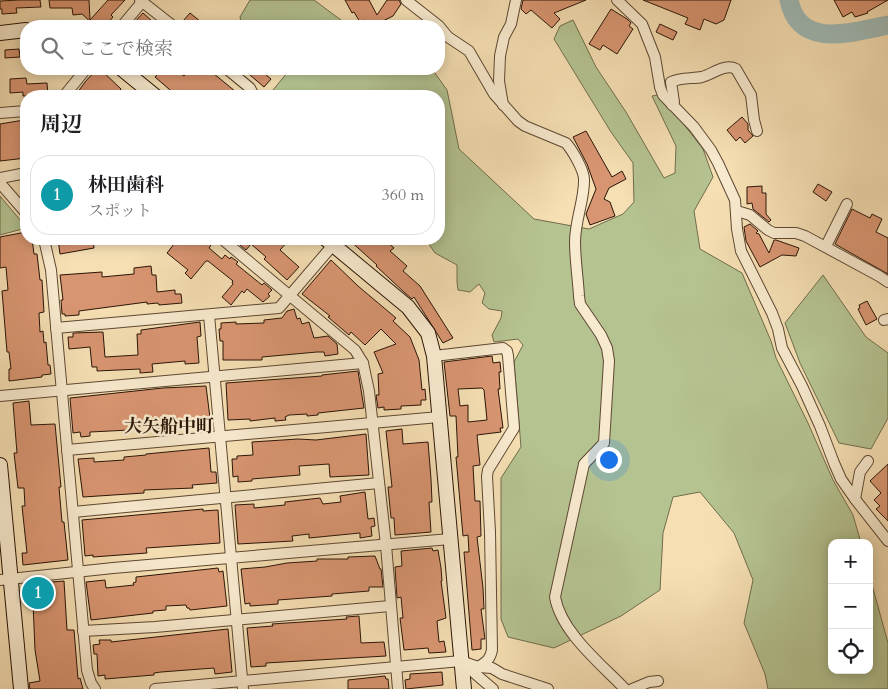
<!DOCTYPE html>
<html lang="ja">
<meta charset="utf-8">
<style>
:root{--surface:#fff;--page:#f2f2f2;--text:#202124;--muted:#757577;--line:#e0e0e0;--accent:#8f2418}
body{margin:0;font-family:Cardo,"Noto Serif JP",serif;background:var(--page);color:var(--text)}
.controls{position:absolute;right:15px;bottom:15px;display:grid;overflow:hidden;border-radius:10px;box-shadow:0 2px 12px #0003}
.controls button{width:45px;height:45px;display:grid;place-items:center;padding:0;border:0;border-bottom:1px solid var(--line);background:var(--surface);color:var(--text);font:25px sans-serif}
.you{position:absolute;left:608px;top:459px;width:18px;height:18px;margin:-12px;border:4px solid #fff;border-radius:50%;background:#1a73e8;box-shadow:0 0 0 8px #1a73e833}
.badge{display:grid;place-items:center;width:32px;height:32px;border-radius:50%;background:var(--accent);color:#fff;font-size:16px;font-weight:700}
.pin{position:absolute;translate:-50% -50%;border:2px solid #fff;box-shadow:0 1px 5px #0006}
.list{margin:0;padding:0;list-style:none}
h2{display:flex;justify-content:space-between;align-items:center;height:65px;margin:0;padding:0 20px;font-size:21px}
h2 small{font-size:16px;font-weight:400;color:var(--muted)}
.list li{display:grid;grid-template-columns:32px 1fr auto;gap:15px;align-items:center;box-sizing:border-box;height:80px;margin:0 10px 10px;padding:0 10px;border:1px solid var(--line);border-radius:20px}
.list b{display:block;font-size:19px;white-space:nowrap}
.list p{margin:0;font-size:16px;white-space:nowrap;color:var(--muted)}
.list em{font-size:16px;font-style:normal;color:var(--muted)}
.icon{flex:none;width:28px;height:28px;fill:none;stroke:currentColor;stroke-width:2;stroke-linecap:round;stroke-linejoin:round}
.map{position:relative;flex:none;width:888px;height:689px;overflow:hidden}
.search{position:absolute;background:var(--surface);box-shadow:0 2px 12px #0003;left:20px;top:20px;width:425px;height:55px;display:flex;align-items:center;gap:12px;box-sizing:border-box;padding:0 18px;border-radius:20px;color:var(--muted);font-size:19px}
.panel{position:absolute;background:var(--surface);box-shadow:0 2px 12px #0003;left:20px;top:90px;width:425px;height:155px;border-radius:20px}
.map>svg:first-child{display:block}
</style>
<div class="map">
<svg width="888" height="689" viewBox="0 0 888 689">
<rect width="100%" height="100%" fill="#f5dfb3"/>
<filter id="stains"><feTurbulence type="fractalNoise" baseFrequency=".004" numOctaves="4"/><feColorMatrix values="0 0 0 0 .2 0 0 0 0 .09 0 0 0 0 .02 0 0 0 .5 -.17"/></filter>
<radialGradient id="worn" r=".72"><stop offset=".6" stop-color="#630" stop-opacity="0"/><stop offset="1" stop-color="#630" stop-opacity=".3"/></radialGradient>
<g fill="#b5c391" stroke="#706c4c">
<polygon points="250,0 314,0 349,26 242,26 240,17"/>
<polygon points="573,20 596,67 626,112 664,178 675,173 676,146 652,96 658,95 679,118 703,149 713,177 694,211 700,249 742,273 771,341 776,358 808,423 833,480 853,515 861,543 832,543 832,670 869,670 869,574 888,643 888,689 768,689 765,674 744,623 753,580 734,533 700,492 673,497 663,533 660,590 621,616 554,648 508,637 501,619 501,478 521,447 514,362 523,345 518,339 494,342 492,335 501,318 502,311 489,309 482,303 485,293 479,284 470,292 458,290 457,282 457,265 435,253 426,240 423,239 439,239 439,96 268,96 287,73 282,69 432,69 447,90 459,149 534,219 589,229 623,214 634,202 633,163 611,132 554,39 560,26"/>
<polygon points="0,196 26,227 26,228 0,235"/>
<polygon points="823,275 866,337 888,353 888,418 871,449 839,443 800,363 785,323"/>
</g>
<g fill="none" stroke-linecap="round" stroke-linejoin="round">
<path stroke="#a0bab6" stroke-width="19" d="M789,0c10,50 63,32 99,25"/>
</g>
<g fill="#d89571" stroke="#2a1407" fill-rule="evenodd">
<polygon points="20,0 40,0 41,7 16,8 17,13 2,14 2,9 0,9 0,1"/>
<polygon points="49,0 89,0 90,20 108,0 125,0 111,15 113,17 105,26 95,26 82,14 73,15 72,8 50,8"/>
<polygon points="345,0 369,0 377,15 387,0 399,0 401,4 393,16 373,26 367,26 364,20 360,22 354,12 352,13"/>
<polygon points="523,0 586,0 554,13 560,19 552,28 531,10 526,14 521,9"/>
<polygon points="643,0 731,0 724,20 716,24 704,19 700,30 685,24 688,18"/>
<polygon points="834,0 888,0 867,12 868,13 855,17 852,12 843,17"/>
<polygon points="611,9 627,19 631,23 629,26 633,29 617,54 603,45 600,50 589,44"/>
<polygon points="143,13 153,22 149,26 131,26"/>
<polygon points="190,13 206,26 182,26 185,22 183,21"/>
<polygon points="660,24 677,32 673,40 656,32"/>
<polygon points="19,49 20,57 5,58 5,50"/>
<polygon points="97,69 100,69 121,89 115,96 75,96 85,82"/>
<polygon points="162,69 174,69 184,76 190,69 208,69 241,96 177,96 155,77"/>
<polygon points="243,69 259,69 271,79 264,87"/>
<polygon points="26,78 27,84 47,83 48,96 23,96 23,92 10,93 10,79"/>
<polygon points="742,117 748,124 748,130 753,136 745,143 740,137 736,141 727,130"/>
<polygon points="24,120 26,138 26,158 0,161 0,124"/>
<polygon points="586,131 612,177 622,171 626,179 609,188 604,199 610,202 615,216 590,225 586,214 596,189 587,164 573,137"/>
<polygon points="818,184 832,192 826,201 813,192"/>
<polygon points="762,186 762,193 766,193 766,214 771,220 769,222 753,209 752,203 747,204 747,187"/>
<polygon points="852,209 870,218 872,214 882,219 876,232 888,238 888,274 835,244"/>
<polygon points="750,224 758,231 756,233 759,234 769,253 774,240 776,240 799,248 796,256 782,255 760,267 746,241 744,227"/>
<polygon points="26,232 26,239 32,239 34,254 37,254 40,280 42,280 44,312 39,313 40,332 43,331 44,343 46,342 48,365 50,365 51,374 42,375 42,377 9,381 9,369 11,369 9,352 7,352 2,291 8,290 6,267 0,268 0,237"/>
<polygon points="58,239 93,239 94,248 60,254"/>
<polygon points="178,239 204,239 211,245 209,248 222,259 225,255 230,259 231,257 238,262 236,264 262,285 264,283 272,290 268,294 270,296 263,302 247,289 244,293 242,291 231,305 222,297 233,284 232,282 233,281 208,261 206,261 191,279 185,273 188,270 167,253"/>
<polygon points="245,239 290,239 280,250 299,267 287,280 264,259 266,257 251,244 246,250 240,245"/>
<polygon points="348,239 373,239 380,245 384,239 394,248 390,251 407,266 403,271 420,286 453,338 443,343 414,297 412,299 404,292 376,266 377,265"/>
<polygon points="331,260 358,286 396,318 393,321 410,337 419,360 422,390 425,389 426,400 421,400 421,405 401,406 401,409 384,410 384,407 378,408 376,395 379,395 378,374 383,373 374,352 396,344 381,329 365,345 351,332 349,335 328,317 330,316 302,294"/>
<polygon points="151,266 152,275 156,275 157,292 175,290 175,294 181,294 182,303 159,305 158,303 147,304 147,302 79,311 79,315 65,316 65,314 62,314 61,300 63,300 60,275 102,272 102,277 134,274 134,268"/>
<polygon points="867,301 877,319 866,325 858,309 860,308 859,305"/>
<polygon points="294,309 297,319 300,318 302,324 309,322 314,338 328,336 337,344 338,354 325,356 324,352 317,352 262,357 262,360 223,360 223,341 220,341 219,329 221,329 221,323 236,322 236,324 264,323 264,320 282,318 287,311"/>
<polygon points="200,322 201,336 197,337 199,363 185,364 185,361 152,364 153,372 140,373 140,369 97,371 97,367 92,367 90,347 69,349 68,337 73,337 73,333 103,332 105,357 138,355 137,334 141,334 141,330"/>
<path d="M492,356l1,7 7,-1 1,10h-2l1,17h-2l5,39h-3l1,4 -24,3 3,30 -7,1 2,35h5l1,35 -4,1 6,51 1,21h-3l4,30h-4v10l-9,1 -8,-98h5l-1,-17 -5,1 -7,-79h2l-2,-41h-6l-6,-54zM482,388l2,2 3,30 -19,2v-17l-8,1 -2,-17z"/>
<polygon points="358,371 364,408 318,413 318,415 307,416 307,414 289,415 285,417 286,420 275,421 275,418 250,421 250,419 228,420 226,383 322,376 322,375"/>
<polygon points="206,386 210,418 206,418 206,422 200,422 200,426 170,430 170,428 149,429 149,425 130,427 130,430 90,432 90,436 81,437 80,432 73,433 70,398 163,388"/>
<polygon points="29,401 31,425 55,424 61,487 59,487 62,522 64,522 68,560 23,565 22,553 27,553 22,506 25,506 24,488 18,488 14,453 17,453 13,403"/>
<polygon points="402,429 403,444 428,442 431,479 432,502 429,502 431,532 395,535 394,518 391,518 388,487 392,487 386,431"/>
<polygon points="366,434 369,475 330,477 329,464 299,466 300,475 252,479 252,481 238,482 238,476 233,477 232,459 237,459 237,456 253,455 252,442 298,439 316,440"/>
<polygon points="209,448 211,472 216,472 217,483 192,485 193,488 144,490 144,493 83,497 78,459 94,458 94,462 124,460 124,457 146,455 146,454"/>
<polygon points="888,464 888,521 876,509 880,506 874,500 881,493 870,481"/>
<polygon points="365,492 368,519 374,518 375,526 371,527 372,536 360,538 360,533 309,538 309,534 292,536 293,541 238,544 235,505 254,504 254,508 285,505 285,502 320,498 323,504 341,502 340,496"/>
<polygon points="203,509 203,511 218,510 220,543 146,548 147,553 93,557 93,555 85,556 82,520"/>
<polygon points="432,548 433,551 438,550 441,568 442,581 441,581 446,618 437,621 439,642 444,641 446,652 429,653 428,648 404,650 400,618 403,618 401,597 397,598 395,567 402,566 401,551"/>
<polygon points="375,556 380,569 381,569 383,587 369,587 369,591 332,594 332,596 278,600 278,604 250,606 250,603 245,604 241,569 265,567 287,563 317,561 317,559 348,559 348,557"/>
<polygon points="218,568 219,572 223,571 227,606 190,610 189,608 187,608 186,605 166,606 166,610 153,611 153,613 91,620 86,582 105,580 106,588 134,585 133,583 136,582 136,577"/>
<polygon points="64,581 67,630 74,630 78,679 80,678 83,689 30,689 29,683 40,681 35,650 33,602 30,602 29,584"/>
<polygon points="359,616 361,643 384,642 386,656 266,663 266,666 251,667 247,628 273,626 272,624 347,619 346,617"/>
<polygon points="228,629 232,672 215,674 214,668 161,672 154,673 154,675 117,678 105,679 105,675 98,676 97,654 94,654 93,645 100,644 99,640 111,640 111,642"/>
<polygon points="442,672 443,685 406,689 405,680 410,679 410,674"/>
<polygon points="385,676 386,679 388,679 389,689 348,689 348,680"/>
</g>
<g fill="none" stroke-linecap="round" stroke-linejoin="round">
<g stroke="#5d4732" stroke-width="12">
<g id="street">
<polyline points="140,0 173,26"/>
<path d="M406,0l33,26 9,11 21,14 25,43 24,27 7,5 41,17c6,7 19,28 18,38 0,20 -9,40 -9,61 0,18 3,36 4,54l1,8 21,31 6,13 2,13 -5,82 -20,21 -29,133c6,35 45,66 70,92"/>
<polyline points="617,0 642,24 655,57 660,87 663,95 694,127 711,150 718,163 735,200 737,229 741,251 772,313 778,329 782,348 802,386 820,426 834,463 841,479 855,499 888,541"/>
<polyline points="122,26 142,2"/>
<polyline points="227,69 250,88 254,96"/>
<polyline points="64,96 86,69"/>
<polyline points="503,105 499,81 500,56 504,37 511,24 516,0"/>
<path d="M672,105l2,-3 -3,-20c10,-5 21,-3 31,-5 11,-3 23,-14 34,-8l15,26 3,25 3,11"/>
<polyline points="0,113 26,111"/>
<polyline points="0,178 26,173"/>
<polyline points="0,183 26,213"/>
<polyline points="737,211 750,215 768,230 774,233 796,233 805,236 879,276 888,282"/>
<polyline points="44,239 51,270 87,670 91,683 95,689"/>
<polyline points="222,239 355,350 363,363 369,391 386,545 398,689"/>
<polyline points="826,246 847,204"/>
<polyline points="209,315 243,689"/>
<polyline points="884,320 888,319"/>
<polyline points="56,328 279,308 333,245"/>
<path d="M434,356l69,-8 4,3 1,5 6,72 -26,42 -1,6 3,56 2,118c-2,10 -6,12 -14,17"/>
<polyline points="0,396 363,363"/>
<polyline points="67,450 439,417"/>
<polyline points="855,499 860,472 868,461"/>
<polyline points="73,512 379,483"/>
<polyline points="0,580 113,568 450,539"/>
<polyline points="83,631 155,627 390,606"/>
<polyline points="465,665 493,689"/>
<polyline points="155,689 461,661 478,667 492,668 502,674 548,689"/>
<polyline points="632,689 649,682 658,681"/>
</g>
</g>
<g stroke="#2a1407" stroke-width="16">
<g id="secondary">
<polyline points="0,33 26,30"/>
<polyline points="122,69 155,96"/>
<polyline points="326,239 408,307 428,333 434,356 464,689"/>
<polyline points="0,465 21,689"/>
</g>
</g>
<use href="#street" stroke="#f8eace" stroke-width="10"/>
<use href="#secondary" stroke="#f8eace" stroke-width="14"/>
</g>
<g text-anchor="middle" stroke-width="5" stroke-linejoin="round" paint-order="stroke">
<g font-size="18" font-weight="bold" fill="#2a1407" stroke="#f8eace">
<text x="169" y="432">大矢船中町</text>
</g>
</g>
<rect width="100%" height="100%" filter="url(#stains)"/>
<rect width="100%" height="100%" fill="url(#worn)"/>
</svg>
<div class="controls">
<button>+</button>
<button>−</button>
<button><svg class="icon" aria-label="locate" viewBox="0 0 24 24"><circle cx="12" cy="12" r="6"/><path d="M12 2v4M12 18v4M2 12h4M18 12h4"/></svg></button>
</div>
<div class="you"></div>
<div class="pin badge" style="left:38px;top:593px;background:#0f9aa8">1</div>
<div class="search"><svg class="icon" aria-label="search" viewBox="0 0 24 24"><circle cx="10" cy="10" r="6"/><path d="M15 15l6 6"/></svg>ここで検索</div>
<section class="panel">
<h2>周辺<small></small></h2>
<ul class="list">
<li><span class="badge" style="background:#0f9aa8">1</span><div><b>林田歯科</b><p>スポット</p></div><em>360 m</em></li>
</ul>
</section>
</div>
